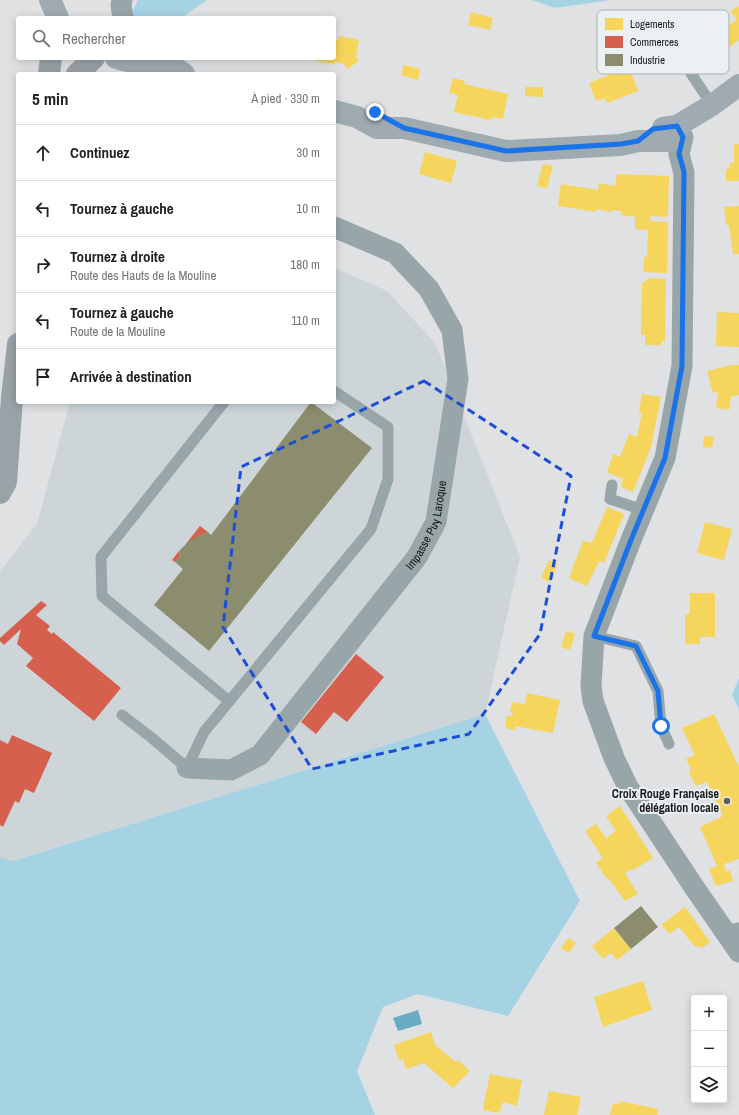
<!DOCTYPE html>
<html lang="fr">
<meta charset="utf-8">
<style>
:root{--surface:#fff;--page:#f2f2f2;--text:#222;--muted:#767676;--line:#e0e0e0}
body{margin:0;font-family:"Archivo Narrow",sans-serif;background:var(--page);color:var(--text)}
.controls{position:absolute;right:12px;bottom:12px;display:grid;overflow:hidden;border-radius:4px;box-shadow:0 2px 10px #0003}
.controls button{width:36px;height:36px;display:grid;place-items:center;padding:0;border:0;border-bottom:1px solid var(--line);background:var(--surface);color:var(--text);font:20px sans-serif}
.stop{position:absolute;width:12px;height:12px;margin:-9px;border:3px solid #1a73e8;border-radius:50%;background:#fff}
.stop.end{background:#1a73e8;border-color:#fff;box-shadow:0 1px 4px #0008}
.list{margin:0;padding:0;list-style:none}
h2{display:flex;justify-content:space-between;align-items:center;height:52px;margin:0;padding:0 16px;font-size:17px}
h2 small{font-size:13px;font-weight:400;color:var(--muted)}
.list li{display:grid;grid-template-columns:26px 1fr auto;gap:12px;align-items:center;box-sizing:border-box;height:56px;padding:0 16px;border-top:1px solid var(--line)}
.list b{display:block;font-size:15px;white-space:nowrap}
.list p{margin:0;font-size:13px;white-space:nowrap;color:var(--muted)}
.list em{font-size:13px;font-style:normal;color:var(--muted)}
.icon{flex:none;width:22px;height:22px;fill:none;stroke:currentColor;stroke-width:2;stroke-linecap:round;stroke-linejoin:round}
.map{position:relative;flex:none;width:739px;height:1115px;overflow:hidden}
.search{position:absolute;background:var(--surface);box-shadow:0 2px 10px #0003;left:16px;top:16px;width:320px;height:44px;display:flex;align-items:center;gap:10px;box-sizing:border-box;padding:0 14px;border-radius:4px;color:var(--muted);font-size:15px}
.panel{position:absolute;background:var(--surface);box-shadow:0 2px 10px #0003;left:16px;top:72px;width:320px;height:332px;border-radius:4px}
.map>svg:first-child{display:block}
</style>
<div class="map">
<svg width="739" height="1115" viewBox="0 0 739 1115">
<rect width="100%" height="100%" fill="#dfe1e3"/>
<polygon fill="#cdd5d9" points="334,268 387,291 435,343 520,557 485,714 12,861 0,857 0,571 37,524 70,402 334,402"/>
<g fill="#a6d3e4">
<polygon points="138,0 207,0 181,18 129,18"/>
<polygon points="532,0 611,0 555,8"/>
<polygon points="739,678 739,709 732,695"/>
<polygon points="485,714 580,901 508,1016 418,994 383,1007 357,1071 375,1115 0,1115 0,857 13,861"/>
</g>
<polygon fill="#69acc2" points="418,1010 422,1024 398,1031 393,1018"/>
<g fill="#f6d55c">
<polygon points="739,6 739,40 725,50 715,61 702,41 737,20 730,11"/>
<polygon points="471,12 493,18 490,30 468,25"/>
<polygon points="339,36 359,40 356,57 359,61 347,69 344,64 335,62 335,64 316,61 317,58 334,58 334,40 338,40"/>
<polygon points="404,65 420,69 418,80 401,75"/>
<polygon points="629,67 638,91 607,103 605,98 596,101 589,83"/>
<polygon points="453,78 465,81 464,84 508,94 503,119 492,117 491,120 454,112 458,95 449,93"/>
<polygon points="525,87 543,87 543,97 525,96"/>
<polygon points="739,144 739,181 726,181 726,169 729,169 730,163 734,163 734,145"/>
<polygon points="425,152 457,161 451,183 419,174"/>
<polygon points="543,164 553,166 547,188 537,186"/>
<polygon points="617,174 669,176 668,217 651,216 650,221 668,222 667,273 643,272 644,257 647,257 648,230 635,229 635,217 621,215 621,211 612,210 612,212 596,209 596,212 558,206 561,184 598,190 599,183 615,186"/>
<polygon points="739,206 739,254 733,254 729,225 726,225 724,207"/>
<polygon points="650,278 666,279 665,341 661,341 661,345 645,345 645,335 641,335 642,283"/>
<polygon points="717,312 739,313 739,347 716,346"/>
<polygon points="732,365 739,365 739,395 731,397 729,410 716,408 718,392 713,393 707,371"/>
<polygon points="642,394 661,397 651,447 633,492 621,487 623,479 607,472 613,454 620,457 629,434 637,437 642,413 639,412"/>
<polygon points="704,436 714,437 712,448 703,447"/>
<polygon points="607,507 624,514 604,563 599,561 587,586 569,578 583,541 592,543"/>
<polygon points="705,522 732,529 724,560 697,553"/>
<polygon points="549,560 558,564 550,582 541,578"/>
<polygon points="690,593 715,593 715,637 700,637 700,644 685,644 685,615 690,614"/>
<polygon points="566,631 575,634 570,650 561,647"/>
<polygon points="527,693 560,700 553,733 515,726 515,730 505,728 507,715 512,716 513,712 510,712 512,702 525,704"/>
<polygon points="714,714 739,767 739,859 724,864 726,872 730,870 733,881 716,886 709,869 717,866 700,827 723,816 707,782 696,786 689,773 691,769 686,759 695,755 682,728"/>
<polygon points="620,806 653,858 633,870 632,869 625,873 638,894 625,901 609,879 607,879 596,863 603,858 585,831 596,824 606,838 616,831 606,816"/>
<polygon points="685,907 710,942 702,948 699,946 695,947 679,927 670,934 661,925"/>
<polygon points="614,928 631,949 617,960 611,953 603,959 592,946"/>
<polygon points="568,938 576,943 569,953 561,948"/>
<polygon points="643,981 652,1010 603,1027 594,997"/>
<polygon points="431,1032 435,1045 456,1062 458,1060 470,1071 453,1088 424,1063 406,1069 403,1059 399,1060 394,1045"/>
<polygon points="490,1074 522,1080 517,1106 503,1102 500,1111 498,1113 484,1110 483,1108"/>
<polygon points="549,1091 581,1097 577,1115 544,1115"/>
<polygon points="620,1101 658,1109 657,1115 610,1115 613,1103 619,1104"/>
</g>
<g fill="#d6604d">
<polygon points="200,526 208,532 195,538 185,545"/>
<polygon points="179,551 180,556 175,562 172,560"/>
<polygon points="41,601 47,605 36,615 50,626 47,630 52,634 53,632 121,688 94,721 26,666 33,658 17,644 21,629 4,645 0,641 0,638"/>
<polygon points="356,654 384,677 347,722 334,712 316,734 301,722"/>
<polygon points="12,735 52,753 34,793 25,789 19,803 15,801 3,827 0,825 0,740 8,744"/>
</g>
<g fill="#8c8c6e">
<polygon points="311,402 372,448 209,651 154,605 183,569 175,562 180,556 179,551 189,541 198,536 208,532 211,535"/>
<polygon points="641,906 658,927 631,949 614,928"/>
</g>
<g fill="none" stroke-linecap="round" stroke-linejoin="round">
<g stroke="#98a5a9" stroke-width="11">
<polyline points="686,66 712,105"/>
<polyline points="224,402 101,557 102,596 229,701"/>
<polyline points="612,485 610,499 643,510"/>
<polyline points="594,636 636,646 658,691 661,726 669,744"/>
<polyline points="122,715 152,738 187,768 204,732 371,529 388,479 388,427 334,391"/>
<polyline points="725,931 739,928"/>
</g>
<g stroke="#98a5a9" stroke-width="21">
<polyline points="122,0 121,5 123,18"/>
<polyline points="683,137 679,154 684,173 682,366 665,458 631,540 594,636 591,686 593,701 614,758 628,787 694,887 739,952"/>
<path id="s1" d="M187,768l44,2 29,-15 157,-198 19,-35 22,-143 -6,-49 -23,-41 -34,-36 -61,-26"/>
</g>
<g stroke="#9fabb1" stroke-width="22">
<polyline points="50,0 58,18"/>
<polyline points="116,58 142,65 162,74"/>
<path d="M147,65c14,-1 26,0 37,9"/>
<polyline points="334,111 357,117 377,128 404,128 506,151 621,145 638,141 670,141 677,126"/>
<polyline points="663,128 677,126 712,105 739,85"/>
</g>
<g stroke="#99a2a7" stroke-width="22">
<polyline points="49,74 51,58"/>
<polyline points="77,74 94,58"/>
<polyline points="0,493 6,482 12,398 18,344"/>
</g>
</g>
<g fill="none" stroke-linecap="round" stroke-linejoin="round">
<polyline stroke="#1a73e8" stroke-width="5" points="375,112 404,128 506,151 621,144 638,141 653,129 677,126 683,137 679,154 684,172 682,366 665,458 631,540 594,636 636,646 658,691 661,726"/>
</g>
<path fill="none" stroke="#1d4ed8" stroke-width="3" stroke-dasharray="8 5" stroke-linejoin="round" d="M424,381l147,95 -31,158 -71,100 -157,35 -89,-142 18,-160z"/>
<circle fill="#5d5e60" stroke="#ebf0f2" stroke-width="1.5" cx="727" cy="801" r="4"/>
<g text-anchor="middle" stroke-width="4" stroke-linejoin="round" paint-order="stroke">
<g font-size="12" fill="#171819" stroke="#ebf0f2">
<text dy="4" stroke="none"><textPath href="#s1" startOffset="363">Impasse Puy Laroque</textPath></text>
</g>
<g font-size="12" font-weight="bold" fill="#171819" stroke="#ebf0f2" text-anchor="end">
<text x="719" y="798">Croix Rouge Française<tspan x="719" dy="14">délégation locale</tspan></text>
</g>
</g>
<rect x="597" y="10" width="132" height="64" rx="6" fill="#ebf0f2" stroke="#abafb1" stroke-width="1"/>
<rect x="605" y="18" width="18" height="12" fill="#f6d55c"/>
<rect x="605" y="36" width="18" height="12" fill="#d6604d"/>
<rect x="605" y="54" width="18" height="12" fill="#8c8c6e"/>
<g font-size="11" fill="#171819">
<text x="630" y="28">Logements</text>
<text x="630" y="46">Commerces</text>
<text x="630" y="64">Industrie</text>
</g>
</svg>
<div class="controls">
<button>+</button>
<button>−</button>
<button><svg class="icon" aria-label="layers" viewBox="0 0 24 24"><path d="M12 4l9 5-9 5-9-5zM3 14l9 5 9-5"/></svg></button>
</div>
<div class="stop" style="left:661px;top:726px"></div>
<div class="stop end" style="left:375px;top:112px"></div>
<div class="search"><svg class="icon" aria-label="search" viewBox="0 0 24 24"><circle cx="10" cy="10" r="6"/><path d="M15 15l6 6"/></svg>Rechercher</div>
<section class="panel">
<h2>5 min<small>À pied · 330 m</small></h2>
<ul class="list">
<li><svg class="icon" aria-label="ahead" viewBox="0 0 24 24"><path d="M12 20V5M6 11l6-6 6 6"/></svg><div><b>Continuez</b></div><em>30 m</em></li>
<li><svg class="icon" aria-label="left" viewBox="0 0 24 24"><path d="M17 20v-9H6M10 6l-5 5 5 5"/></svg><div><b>Tournez à gauche</b></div><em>10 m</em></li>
<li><svg class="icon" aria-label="right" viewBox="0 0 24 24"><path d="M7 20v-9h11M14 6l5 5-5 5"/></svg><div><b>Tournez à droite</b><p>Route des Hauts de la Mouline</p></div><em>180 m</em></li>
<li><svg class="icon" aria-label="left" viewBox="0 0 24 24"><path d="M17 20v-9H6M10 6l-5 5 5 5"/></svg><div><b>Tournez à gauche</b><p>Route de la Mouline</p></div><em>110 m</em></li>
<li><svg class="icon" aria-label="arrive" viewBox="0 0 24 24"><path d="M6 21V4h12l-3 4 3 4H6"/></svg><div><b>Arrivée à destination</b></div></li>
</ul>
</section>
</div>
